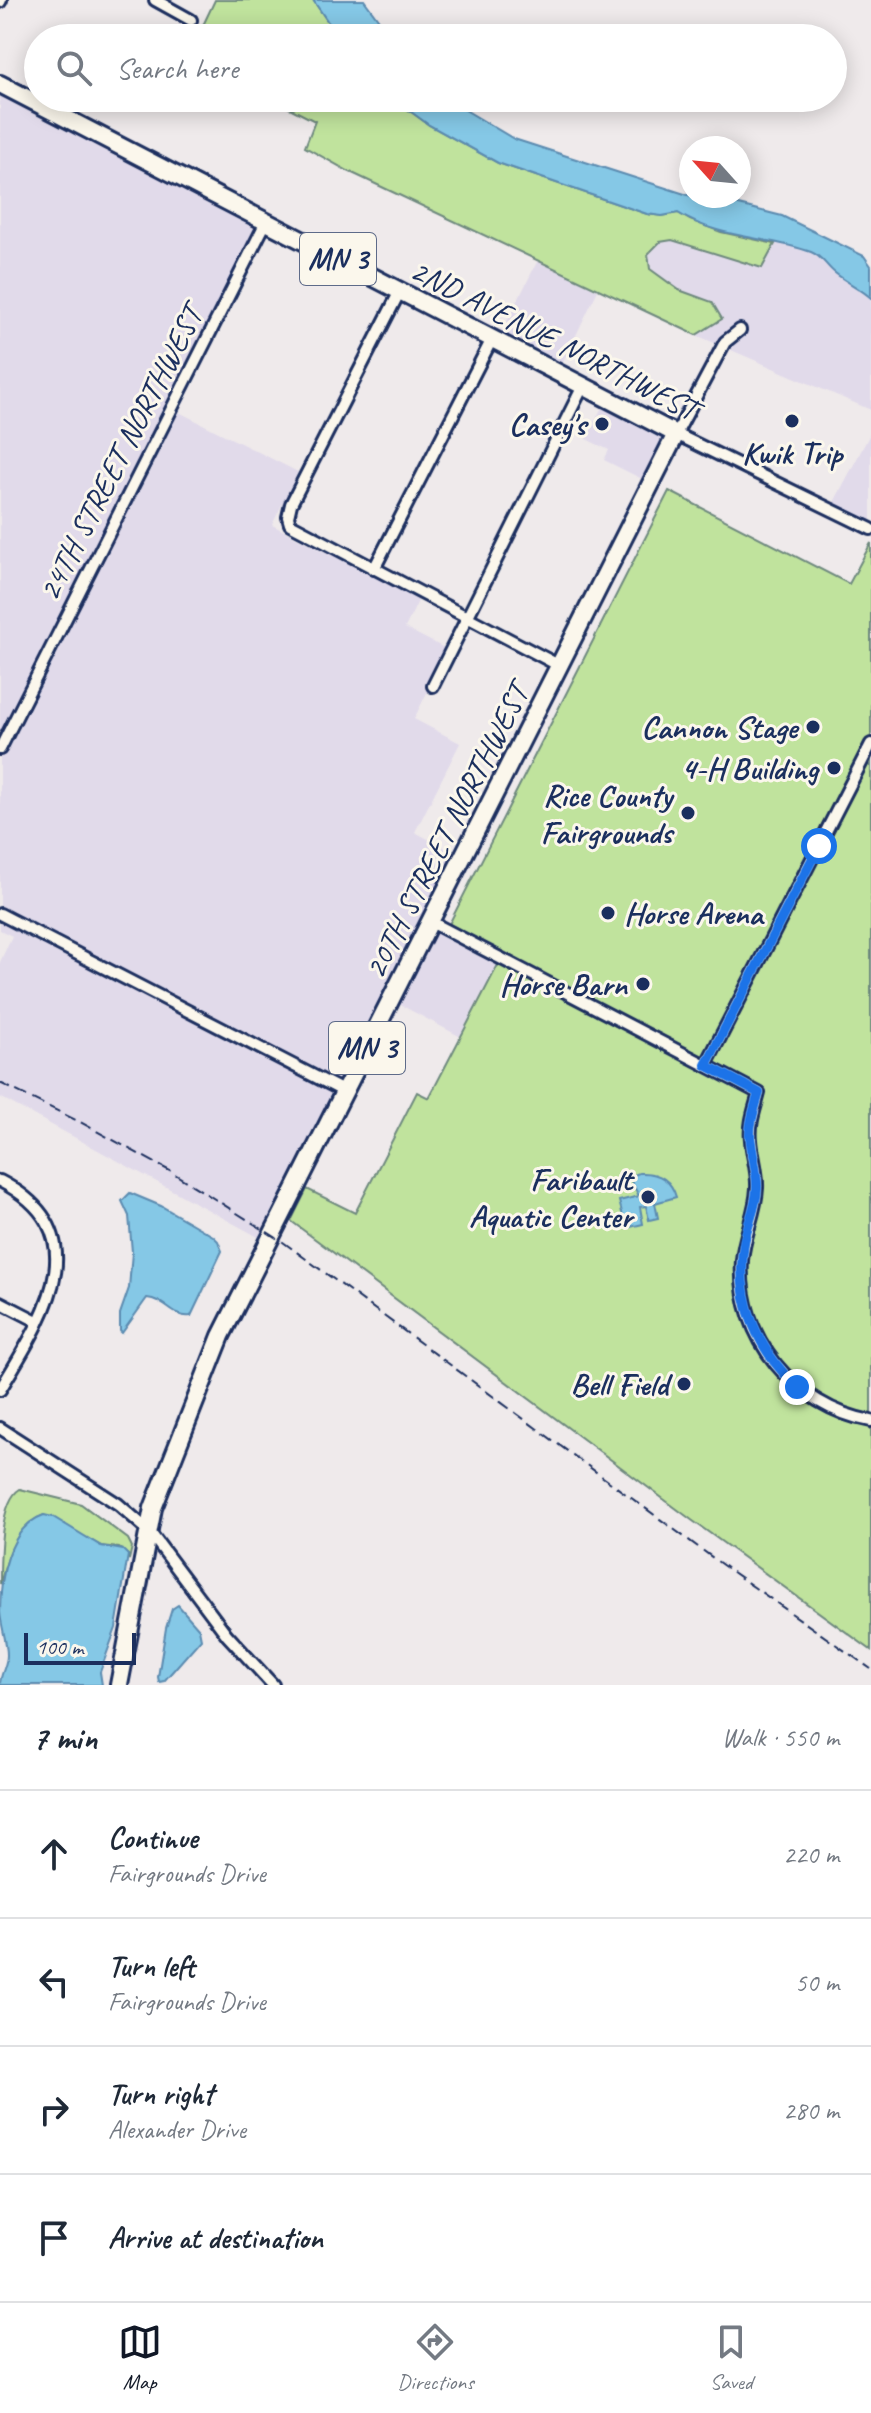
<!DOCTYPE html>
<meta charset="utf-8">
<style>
:root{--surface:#fff;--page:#f6f6f7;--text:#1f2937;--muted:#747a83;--line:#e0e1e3;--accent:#111827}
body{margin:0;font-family:Caveat,sans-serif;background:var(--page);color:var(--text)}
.compass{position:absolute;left:679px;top:136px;width:72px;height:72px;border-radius:50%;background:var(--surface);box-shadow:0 4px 20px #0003;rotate:297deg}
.scale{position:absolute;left:24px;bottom:20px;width:112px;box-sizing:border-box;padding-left:8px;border:4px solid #1b2f5e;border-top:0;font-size:22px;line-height:28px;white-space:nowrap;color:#1b2f5e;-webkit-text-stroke:6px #fbf7ec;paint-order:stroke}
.stop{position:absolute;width:24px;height:24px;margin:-18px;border:6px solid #1a73e8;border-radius:50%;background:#fff}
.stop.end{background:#1a73e8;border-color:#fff;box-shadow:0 2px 8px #0008}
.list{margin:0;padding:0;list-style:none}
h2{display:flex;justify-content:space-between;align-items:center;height:104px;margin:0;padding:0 32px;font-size:34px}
h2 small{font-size:26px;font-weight:400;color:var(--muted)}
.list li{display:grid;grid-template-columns:52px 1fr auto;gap:24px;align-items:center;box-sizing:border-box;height:128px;padding:0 32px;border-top:2px solid var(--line)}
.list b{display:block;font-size:30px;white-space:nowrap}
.list p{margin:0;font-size:26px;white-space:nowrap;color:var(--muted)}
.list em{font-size:26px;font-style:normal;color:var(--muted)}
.icon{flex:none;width:44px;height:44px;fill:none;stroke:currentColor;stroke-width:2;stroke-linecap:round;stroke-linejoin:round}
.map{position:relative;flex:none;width:871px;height:1685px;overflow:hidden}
.search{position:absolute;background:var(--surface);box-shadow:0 4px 20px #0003;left:24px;right:24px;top:24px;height:88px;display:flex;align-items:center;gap:20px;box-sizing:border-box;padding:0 28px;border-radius:44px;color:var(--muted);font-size:30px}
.sheet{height:616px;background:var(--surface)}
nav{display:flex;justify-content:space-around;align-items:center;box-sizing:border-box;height:112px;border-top:2px solid var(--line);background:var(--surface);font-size:22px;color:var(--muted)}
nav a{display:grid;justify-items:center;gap:4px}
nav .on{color:var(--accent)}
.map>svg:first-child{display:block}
</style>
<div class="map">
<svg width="871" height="1685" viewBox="0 0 871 1685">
<rect width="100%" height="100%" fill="#efeaeb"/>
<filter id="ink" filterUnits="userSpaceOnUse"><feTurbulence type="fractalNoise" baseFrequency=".0125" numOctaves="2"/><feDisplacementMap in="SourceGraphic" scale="16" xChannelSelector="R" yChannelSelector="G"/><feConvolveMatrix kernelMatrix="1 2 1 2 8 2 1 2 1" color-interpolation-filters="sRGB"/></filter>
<g filter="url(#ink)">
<g fill="#e1daea">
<polygon points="0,89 259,223 165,405 298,472 272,525 419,599 405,628 448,650 414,719 460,743 415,832 458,855 262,1239 0,1097 0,962 12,936 0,930"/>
<polygon points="780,235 838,262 871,292 871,410 696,335 722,319 712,302 679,290 649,269 648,254 660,242 672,240 762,268"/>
<polygon points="538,260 598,290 560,368 499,338"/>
<polygon points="608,395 673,429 648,482 604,460 609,450 586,439"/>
<polygon points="871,432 871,523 833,504"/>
<polygon points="430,929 498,965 461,1037 393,1001"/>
</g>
<g fill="#c0e39d" stroke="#6e897e" stroke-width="2">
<polygon points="215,0 313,0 339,38 197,38"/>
<polygon points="270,98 392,98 429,125 498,163 647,214 662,216 678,213 690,220 721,232 775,244 762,268 672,240 660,242 648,254 650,269 679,290 712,302 722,319 696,335 348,171 305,147 315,121"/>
<polygon points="669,491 849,584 871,543 871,1650 693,1521 291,1221 307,1189 355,1213 417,1092 429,1098 499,963 444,934"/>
<path d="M20,1489l61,15 47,35 4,8 -3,13 -1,-5 -9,-7 -18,-2 -57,-31c-29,10 -37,44 -44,69 0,-28 0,-83 20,-95z"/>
</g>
<g fill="#85c8e6" stroke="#5b8bb0" stroke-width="2">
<polygon points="313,0 364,0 392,38 339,38"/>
<path d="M392,98h53l69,41 177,57 32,5 59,15 82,40 7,10v32c-11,-10 -25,-16 -36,-25 -9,-7 -13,-17 -24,-21 -43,-16 -92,-13 -133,-39l-16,3 -15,-2 -149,-51 -69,-38z"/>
<path d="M639,1173c18,-1 32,6 37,24l-21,6 3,15 -9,2 -3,-14 -6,1 3,17 -17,4 -7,-27 20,-5 -10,-19z"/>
<path d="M130,1193l31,13 52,30 5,5 4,10 -31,65c-18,3 -26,-17 -44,-18l-25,35 -2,-2v-17l9,-26 3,-36 -3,-36 -7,-15z"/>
<path d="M44,1515l9,2 48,29 22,4 5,5 -12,73 -16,44 2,13h-102c0,-11 7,-19 7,-30 0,-14 -6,-29 -7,-43 0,-33 8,-85 44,-97z"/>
<polygon points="178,1605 199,1629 201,1639 164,1681 159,1682 158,1677 166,1628 172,1609"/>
</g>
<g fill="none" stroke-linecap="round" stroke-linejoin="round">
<g stroke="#1b2f5e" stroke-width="16">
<g id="minor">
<polyline points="155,0 191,20"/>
<polyline points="0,2 1,0"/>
<polyline points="400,291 291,504 288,517 290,524 560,666"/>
<polyline points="740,330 725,342 676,434 871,529"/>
<polyline points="374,569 492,339"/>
<polyline points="433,686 583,386"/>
<polyline points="0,749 266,222"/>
<polyline points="0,914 345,1092"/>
<path d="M431,922l328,171c-4,16 -10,30 -8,47 1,16 7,32 6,48 -1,25 -13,47 -15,72 -5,78 53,147 129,161"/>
<polyline points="706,1065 871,744"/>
<path d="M0,1181c102,53 42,138 0,209"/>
<polyline points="0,1302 37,1321"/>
<polyline points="0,1428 118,1504 149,1531 227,1635 273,1685"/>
</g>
</g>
<g stroke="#1b2f5e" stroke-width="22">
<polyline id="highway" points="0,84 676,434 221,1336 153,1508 119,1685"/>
</g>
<use href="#minor" stroke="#fbf7ec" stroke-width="10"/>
<use href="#highway" stroke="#fbf7ec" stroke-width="16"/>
<polyline stroke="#1b2f5e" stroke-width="2" stroke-dasharray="12 6" stroke-linecap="butt" points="0,1083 80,1122 170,1171 283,1242 728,1569 871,1669"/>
</g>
</g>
<g fill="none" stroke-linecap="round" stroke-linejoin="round" filter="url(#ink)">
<path stroke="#1a73e8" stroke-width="10" d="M797,1387c-40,-38 -62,-88 -53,-144 3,-18 12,-35 13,-54 1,-18 -6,-36 -7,-55 0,-15 5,-27 9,-41l-53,-28 113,-219"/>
</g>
<g fill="#1b2f5e" stroke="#fbf7ec" stroke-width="3">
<circle cx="792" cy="421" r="8"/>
<circle cx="602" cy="424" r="8"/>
<circle cx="813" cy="727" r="8"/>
<circle cx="834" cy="768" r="8"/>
<circle cx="688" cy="813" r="8"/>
<circle cx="608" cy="913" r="8"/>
<circle cx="643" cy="984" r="8"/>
<circle cx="648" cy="1197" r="8"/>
<circle cx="684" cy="1384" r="8"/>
</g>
<g text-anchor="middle" stroke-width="6" stroke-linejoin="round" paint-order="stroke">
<g fill="#fbf7ec" stroke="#5e6b89" stroke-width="2">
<rect x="300" y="233" width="76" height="52" rx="6"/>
<rect x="329" y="1022" width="76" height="52" rx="6"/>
</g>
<g font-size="30" font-weight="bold" fill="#1b2f5e">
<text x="338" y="269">MN 3</text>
<text x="367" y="1058">MN 3</text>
</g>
<g font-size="32" fill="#1b2f5e" stroke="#fbf7ec">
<text transform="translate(554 339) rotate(27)" y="11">2ND AVENUE NORTHWEST</text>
<text transform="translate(120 453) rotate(-63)" y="11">24TH STREET NORTHWEST</text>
<text transform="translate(446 831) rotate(-63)" y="11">20TH STREET NORTHWEST</text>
</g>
<g font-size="32" font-weight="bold" fill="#1b2f5e" stroke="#fbf7ec" text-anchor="end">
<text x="586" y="435">Casey's</text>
<text x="792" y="464" text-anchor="middle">Kwik Trip</text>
<text x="797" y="738">Cannon Stage</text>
<text x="818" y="779">4-H Building</text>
<text x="672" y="806">Rice County<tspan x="672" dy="37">Fairgrounds</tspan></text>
<text x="624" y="924" text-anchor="start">Horse Arena</text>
<text x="627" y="995">Horse Barn</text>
<text x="632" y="1190">Faribault<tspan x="632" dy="37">Aquatic Center</tspan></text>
<text x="668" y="1395">Bell Field</text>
</g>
</g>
</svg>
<svg class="compass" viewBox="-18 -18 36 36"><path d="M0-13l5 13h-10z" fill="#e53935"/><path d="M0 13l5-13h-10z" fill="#747a83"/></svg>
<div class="scale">100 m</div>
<div class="stop" style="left:819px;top:846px"></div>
<div class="stop end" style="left:797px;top:1387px"></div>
<div class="search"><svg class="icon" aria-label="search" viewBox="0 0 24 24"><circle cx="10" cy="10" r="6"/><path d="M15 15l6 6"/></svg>Search here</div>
</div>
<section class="sheet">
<h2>7 min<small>Walk · 550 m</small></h2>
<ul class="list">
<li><svg class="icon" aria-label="ahead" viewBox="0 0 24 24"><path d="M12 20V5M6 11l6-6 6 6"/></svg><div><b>Continue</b><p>Fairgrounds Drive</p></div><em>220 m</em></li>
<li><svg class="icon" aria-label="left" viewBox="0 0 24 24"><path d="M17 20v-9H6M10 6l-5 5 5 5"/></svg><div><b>Turn left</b><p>Fairgrounds Drive</p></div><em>50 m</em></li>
<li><svg class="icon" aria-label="right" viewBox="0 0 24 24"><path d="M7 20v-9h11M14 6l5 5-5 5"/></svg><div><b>Turn right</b><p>Alexander Drive</p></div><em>280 m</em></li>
<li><svg class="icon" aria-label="arrive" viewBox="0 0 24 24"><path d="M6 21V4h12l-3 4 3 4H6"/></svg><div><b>Arrive at destination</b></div></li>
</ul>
</section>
<nav>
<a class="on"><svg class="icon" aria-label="map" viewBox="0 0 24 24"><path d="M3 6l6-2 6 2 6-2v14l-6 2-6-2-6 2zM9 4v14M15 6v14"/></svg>Map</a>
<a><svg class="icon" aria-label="directions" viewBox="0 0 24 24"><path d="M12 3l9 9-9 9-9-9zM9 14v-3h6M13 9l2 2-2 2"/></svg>Directions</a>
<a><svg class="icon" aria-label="saved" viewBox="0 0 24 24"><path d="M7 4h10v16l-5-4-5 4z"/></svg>Saved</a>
</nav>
